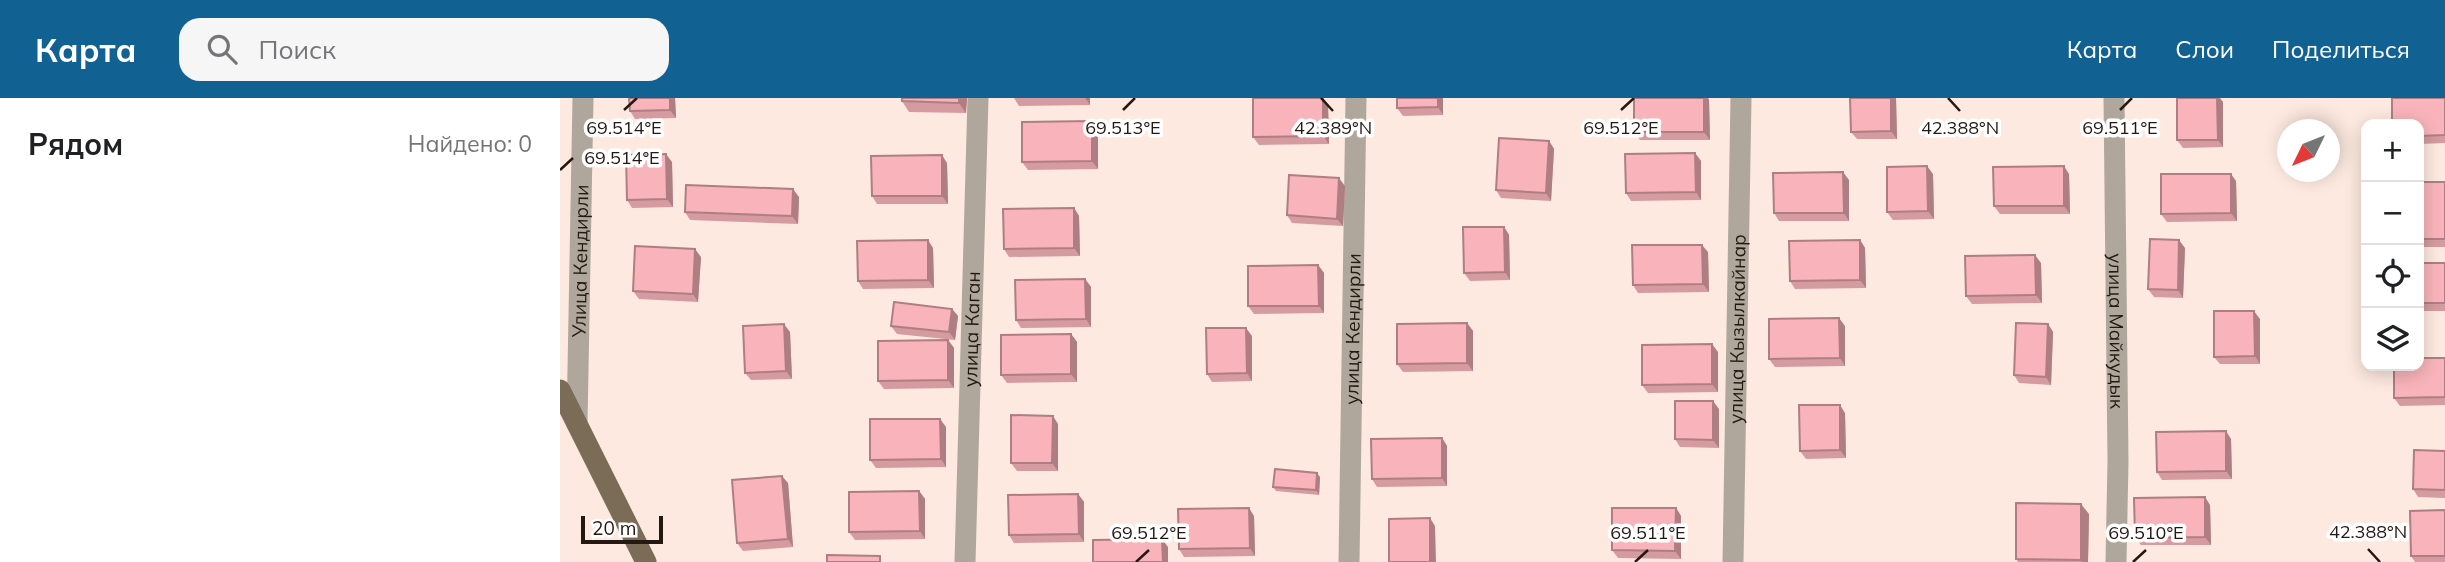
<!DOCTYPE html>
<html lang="ru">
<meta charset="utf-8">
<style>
:root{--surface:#fff;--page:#f6f6f6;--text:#202124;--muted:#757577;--line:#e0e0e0;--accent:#126193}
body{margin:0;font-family:Mulish,sans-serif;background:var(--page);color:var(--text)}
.controls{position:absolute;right:21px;top:21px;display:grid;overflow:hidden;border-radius:14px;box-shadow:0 4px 18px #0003}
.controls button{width:63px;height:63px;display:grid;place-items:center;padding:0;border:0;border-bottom:2px solid var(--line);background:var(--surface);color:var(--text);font:35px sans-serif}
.compass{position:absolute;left:1717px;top:21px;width:63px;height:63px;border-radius:50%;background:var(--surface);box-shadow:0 4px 18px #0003;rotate:227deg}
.scale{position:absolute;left:21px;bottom:18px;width:82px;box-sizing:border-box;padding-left:7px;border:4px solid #241813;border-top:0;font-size:19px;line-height:24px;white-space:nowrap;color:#241813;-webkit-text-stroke:5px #fff;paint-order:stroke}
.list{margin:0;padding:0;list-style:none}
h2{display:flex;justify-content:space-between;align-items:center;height:91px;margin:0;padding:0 28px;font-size:30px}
h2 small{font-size:23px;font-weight:400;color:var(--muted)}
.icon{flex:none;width:38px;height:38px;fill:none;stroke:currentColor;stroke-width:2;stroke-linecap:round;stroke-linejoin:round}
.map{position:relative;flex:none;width:1885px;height:464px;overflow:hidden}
header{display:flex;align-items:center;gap:42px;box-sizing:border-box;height:98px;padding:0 35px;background:var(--accent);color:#fff}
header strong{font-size:33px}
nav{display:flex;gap:38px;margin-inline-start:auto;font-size:24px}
.search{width:490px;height:63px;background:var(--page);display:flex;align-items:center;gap:18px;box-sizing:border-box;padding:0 24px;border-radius:21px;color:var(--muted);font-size:26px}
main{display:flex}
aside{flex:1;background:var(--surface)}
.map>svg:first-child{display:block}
</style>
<header>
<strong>Карта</strong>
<div class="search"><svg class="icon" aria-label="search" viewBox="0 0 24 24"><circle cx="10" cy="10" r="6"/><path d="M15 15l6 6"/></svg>Поиск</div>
<nav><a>Карта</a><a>Слои</a><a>Поделиться</a></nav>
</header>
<main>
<aside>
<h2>Рядом<small>Найдено: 0</small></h2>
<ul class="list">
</ul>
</aside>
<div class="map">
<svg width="1885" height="464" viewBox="0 0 1885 464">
<rect width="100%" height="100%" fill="#fde9df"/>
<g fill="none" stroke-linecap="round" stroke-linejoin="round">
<g stroke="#afa79b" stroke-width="21">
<path id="s1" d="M1554,0l4,363 -2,101"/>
<path id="s2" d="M17,326l6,-326"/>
<path id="s3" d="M405,464l13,-464"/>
<path id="s4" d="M789,464l7,-464"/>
<path id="s5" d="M1173,464l8,-464"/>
</g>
<polyline stroke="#7a6c57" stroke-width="21" points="0,292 86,464"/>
</g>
<g fill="#d59ba0">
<polygon points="115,0 116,20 75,21 70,13"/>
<polygon points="407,0 406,15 349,14 342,3"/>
<polygon points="454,0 530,0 530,7 459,8"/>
<polygon points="883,0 883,17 843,18 837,10"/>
<polygon points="1074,0 1148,0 1149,2 1150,42 1080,42 1074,34"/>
<polygon points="1336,0 1337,41 1297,41 1291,34"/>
<polygon points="1885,0 1885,45 1859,46 1859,26"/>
<polygon points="1663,4 1663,49 1623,50 1617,42"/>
<polygon points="768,6 769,46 699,47 693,39"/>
<polygon points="532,23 538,31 538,71 468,72 462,64"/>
<polygon points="989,43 994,51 991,103 941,100 936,92"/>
<polygon points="1135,55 1141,63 1141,102 1071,103 1066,95"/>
<polygon points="112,64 113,109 72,110 67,102"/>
<polygon points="387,65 388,106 317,106 312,98"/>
<polygon points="1373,76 1374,121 1333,122 1327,114"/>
<polygon points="1509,76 1510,116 1440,116 1434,108"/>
<polygon points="1289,82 1289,123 1219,123 1214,115"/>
<polygon points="1676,83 1677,123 1607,124 1601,116"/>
<rect x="1859" y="84" width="26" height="65"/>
<polygon points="785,88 783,128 732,125 727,117"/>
<polygon points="239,99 238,126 130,122 125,114"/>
<polygon points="514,110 519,118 520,158 449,159 444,151"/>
<polygon points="944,129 949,137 950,182 910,183 904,175"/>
<polygon points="1300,142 1305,150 1306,190 1235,191 1230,183"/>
<polygon points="373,150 374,190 303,191 298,183"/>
<polygon points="1625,150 1623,200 1594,199 1588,191"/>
<polygon points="1148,154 1149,194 1078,195 1073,187"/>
<polygon points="141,159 138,204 79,201 73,193"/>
<polygon points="1481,165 1482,205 1412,206 1406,198"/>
<rect x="1859" y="165" width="26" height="48"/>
<polygon points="758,167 764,175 764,215 694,216 688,208"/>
<polygon points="525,181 531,189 531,229 461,230 456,222"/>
<polygon points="392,211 398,218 395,242 337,236 331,228"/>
<polygon points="1700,221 1700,266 1660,266 1654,259"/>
<polygon points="907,225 913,233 913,273 843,274 837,266"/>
<polygon points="1488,226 1493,234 1491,287 1459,285 1454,277"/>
<polygon points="1285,228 1285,268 1215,269 1209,261"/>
<polygon points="230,234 232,281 191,282 185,275"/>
<polygon points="511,236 517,244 517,284 447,285 441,277"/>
<polygon points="692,238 692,283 652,284 647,276"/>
<polygon points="388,242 394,250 394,290 324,291 318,283"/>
<polygon points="1158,254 1158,294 1088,295 1082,287"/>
<polygon points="1885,260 1885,307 1840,308 1834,300"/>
<polygon points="1159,311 1159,350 1120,349 1115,341"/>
<polygon points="1285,315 1286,360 1246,361 1240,353"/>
<polygon points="498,326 498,373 457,373 451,365"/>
<polygon points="386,329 386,369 316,370 310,362"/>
<polygon points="882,340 887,348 887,388 817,389 812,381"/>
<polygon points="1671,341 1672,381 1602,382 1597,374"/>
<polygon points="1885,353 1885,400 1858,399 1853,391"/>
<polygon points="760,379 759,397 716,393 713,389"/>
<polygon points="228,385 233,449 183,453 177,445"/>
<polygon points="359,393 365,401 365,441 295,442 289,434"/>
<polygon points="518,396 524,404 524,444 454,445 449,437"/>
<polygon points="1650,407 1651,447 1581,447 1575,440"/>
<polygon points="1116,410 1121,418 1121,461 1058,460 1052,452"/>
<polygon points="1885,412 1885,464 1855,464 1851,458"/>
<polygon points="1529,416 1528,464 1458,464 1456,461"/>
<polygon points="694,418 695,458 624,459 619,451"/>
</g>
<g fill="#ae7e82">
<polygon points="110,0 115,0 116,20 110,12"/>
<polygon points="399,0 407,0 406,15 399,5"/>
<polygon points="525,0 530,0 530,7"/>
<polygon points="763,0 768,6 769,46 763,38"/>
<polygon points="878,0 883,0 883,17 878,9"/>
<polygon points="1144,0 1148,0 1149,2 1150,42 1144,34"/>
<polygon points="1331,0 1336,0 1337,41 1331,33"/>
<polygon points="1657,0 1660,0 1663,4 1663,49 1658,42"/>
<polygon points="532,23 538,31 538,71 532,63"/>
<polygon points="989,43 994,51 991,103 986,95"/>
<polygon points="1135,55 1141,63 1141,102 1136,94"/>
<polygon points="106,56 112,64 113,109 107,101"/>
<polygon points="382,57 387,65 388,106 382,98"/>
<polygon points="1367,68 1373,76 1374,121 1368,113"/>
<polygon points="1504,68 1509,76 1510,116 1504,108"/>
<polygon points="1283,74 1289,82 1289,123 1284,115"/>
<polygon points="1671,76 1676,83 1677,123 1671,115"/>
<polygon points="779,80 785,88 783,128 777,121"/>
<polygon points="233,91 239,99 238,126 232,118"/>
<polygon points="514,110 519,118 520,158 514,150"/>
<polygon points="944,129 949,137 950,182 945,174"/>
<polygon points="368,142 373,150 374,190 368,182"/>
<polygon points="1300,142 1305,150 1306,190 1300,182"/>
<polygon points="1619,142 1625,150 1623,200 1618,192"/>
<polygon points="1142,147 1148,154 1149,194 1143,186"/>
<polygon points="135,151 141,159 138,204 133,196"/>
<polygon points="1475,157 1481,165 1482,205 1476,197"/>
<polygon points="758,167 764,175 764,215 759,208"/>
<polygon points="525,181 531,189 531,229 526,221"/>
<polygon points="392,211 398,218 395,242 389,234"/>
<polygon points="1694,213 1700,221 1700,266 1695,258"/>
<polygon points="1279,220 1285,228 1285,268 1280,260"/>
<polygon points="907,225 913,233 913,273 907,265"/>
<polygon points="224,226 230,234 232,281 226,273"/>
<polygon points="1488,226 1493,234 1491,287 1486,279"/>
<polygon points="686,230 692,238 692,283 687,275"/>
<polygon points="511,236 517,244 517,284 511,276"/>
<polygon points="388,242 394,250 394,290 388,282"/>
<polygon points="1152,246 1158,254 1158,294 1152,286"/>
<polygon points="1153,303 1159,311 1159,350 1153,342"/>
<polygon points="1280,307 1285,315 1286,360 1280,352"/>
<polygon points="493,318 498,326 498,373 492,365"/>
<polygon points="380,321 386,329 386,369 381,361"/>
<polygon points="1666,333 1671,341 1672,381 1666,373"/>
<polygon points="882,340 887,348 887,388 882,380"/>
<polygon points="757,375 760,379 759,397 756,392"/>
<polygon points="222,378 228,385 233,449 228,441"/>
<polygon points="359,393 365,401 365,441 360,433"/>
<polygon points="518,396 524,404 524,444 519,436"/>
<polygon points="1645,399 1650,407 1651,447 1645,439"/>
<polygon points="1521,406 1529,416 1528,464 1522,464 1521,462"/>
<polygon points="689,410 694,418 695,458 690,450"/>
<polygon points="1116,410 1121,418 1121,461 1115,453"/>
<polygon points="870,420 875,428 876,464 870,464"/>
<polygon points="602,441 608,449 608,464 603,464"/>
</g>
<g fill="#f8b4ba" stroke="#ae7e82" stroke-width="2">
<polygon points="69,0 110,0 110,12 70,13"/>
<polygon points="342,0 399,0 399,5 342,3"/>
<polygon points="693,0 763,0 763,38 693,39"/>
<polygon points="837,0 878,0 878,9 837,10"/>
<rect x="1074" y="0" width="70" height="34"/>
<polygon points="1290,0 1331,0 1331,33 1291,34"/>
<polygon points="1617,0 1657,0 1658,42 1617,42"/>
<polygon points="1832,0 1885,0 1885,37 1859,38 1859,26 1832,26"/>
<polygon points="532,23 532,63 462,64 462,24"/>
<polygon points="939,40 989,43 986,95 936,92"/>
<polygon points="1135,55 1136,94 1066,95 1065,56"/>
<polygon points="106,56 107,101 67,102 66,57"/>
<polygon points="382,57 382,98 312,98 311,58"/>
<polygon points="1367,68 1368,113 1327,114 1327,69"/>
<polygon points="1504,68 1504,108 1434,108 1433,69"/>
<polygon points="1283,74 1284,115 1214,115 1213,75"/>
<polygon points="1601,76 1671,76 1671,115 1601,116"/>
<polygon points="729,77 779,80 777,121 727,117"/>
<rect x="1859" y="84" width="26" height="57"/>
<polygon points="126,87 233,91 232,118 125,114"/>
<polygon points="514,110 514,150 444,151 443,111"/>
<polygon points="903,129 944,129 945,174 904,175"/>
<polygon points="1590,141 1619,142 1618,192 1588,191"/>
<polygon points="368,142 368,182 298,183 297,143"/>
<polygon points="1300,142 1300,182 1230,183 1229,143"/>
<polygon points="1072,147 1142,147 1143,186 1073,187"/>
<polygon points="75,148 135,151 133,196 73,193"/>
<polygon points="1475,157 1476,197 1406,198 1405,158"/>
<rect x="1859" y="165" width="26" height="40"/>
<polygon points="758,167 759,208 688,208 688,168"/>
<polygon points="525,181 526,221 456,222 455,182"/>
<polygon points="334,204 392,211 389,234 331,228"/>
<polygon points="1654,213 1694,213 1695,258 1654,259"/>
<polygon points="1279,220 1280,260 1209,261 1209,221"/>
<polygon points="907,225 907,265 837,266 837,226"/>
<polygon points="1456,225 1488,226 1486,279 1454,277"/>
<polygon points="224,226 226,273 185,275 183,228"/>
<polygon points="646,230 686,230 687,275 647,276"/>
<polygon points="511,236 511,276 441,277 441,237"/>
<polygon points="388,242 388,282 318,283 318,243"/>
<polygon points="1152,246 1152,286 1082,287 1082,247"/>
<polygon points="1859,260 1885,260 1885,299 1834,300 1834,268 1859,268"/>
<polygon points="1115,303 1153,303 1153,342 1115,341"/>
<polygon points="1239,307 1280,307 1280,352 1240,353"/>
<polygon points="451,317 493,318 492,365 451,365"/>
<polygon points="310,321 380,321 381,361 310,362"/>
<polygon points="1666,333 1666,373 1597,374 1596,334"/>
<polygon points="882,340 882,380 812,381 811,341"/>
<polygon points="1854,352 1885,353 1885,392 1853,391"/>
<polygon points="715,371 757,375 756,392 713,389"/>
<polygon points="222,378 228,441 177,445 172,382"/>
<polygon points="359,393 360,433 289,434 289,394"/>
<polygon points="518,396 519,436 449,437 448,397"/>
<polygon points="1645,399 1645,439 1575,440 1574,400"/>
<polygon points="1456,405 1521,406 1521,462 1456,461"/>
<polygon points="689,410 690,450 619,451 618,411"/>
<polygon points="1052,410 1116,410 1115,453 1052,452"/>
<polygon points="1885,412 1885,458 1851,458 1850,413"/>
<polygon points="870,420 870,464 829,464 829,421"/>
<polygon points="602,441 603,464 533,464 533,442"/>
<polygon points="267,457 320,458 320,464 267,464"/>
</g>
<path fill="none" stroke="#241813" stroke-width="2.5" d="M761,0l12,13M1388,0l12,13M64,12l13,-12M563,12l12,-12M1061,12l13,-12M1560,12l12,-12M0,72l13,-12M1808,451l12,13M576,464l13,-12M1075,464l13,-12M1573,464l13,-12"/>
<g text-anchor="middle" stroke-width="7" stroke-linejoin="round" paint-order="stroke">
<g font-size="19" fill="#241813" stroke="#fff">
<text dy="7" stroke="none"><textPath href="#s2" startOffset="163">Улица Кендирли</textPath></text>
<text dy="7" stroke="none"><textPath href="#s3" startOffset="233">улица Каган</textPath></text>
<text dy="7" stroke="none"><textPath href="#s4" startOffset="233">улица Кендирли</textPath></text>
<text dy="7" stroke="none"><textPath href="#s5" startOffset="233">улица Кызылкайнар</textPath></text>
<text dy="7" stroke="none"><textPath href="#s1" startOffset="233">улица Майкудык</textPath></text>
</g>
</g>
<g font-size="18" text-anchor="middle" fill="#241813" stroke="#fff" stroke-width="7" stroke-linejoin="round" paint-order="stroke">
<text x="64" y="36">69.514°E</text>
<text x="563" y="36">69.513°E</text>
<text x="1061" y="36">69.512°E</text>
<text x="1560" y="36">69.511°E</text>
<text x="773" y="36">42.389°N</text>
<text x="1400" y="36">42.388°N</text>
<text x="62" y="66">69.514°E</text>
<text x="1808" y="440">42.388°N</text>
<text x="589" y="441">69.512°E</text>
<text x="1088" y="441">69.511°E</text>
<text x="1586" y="441">69.510°E</text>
</g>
</svg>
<div class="controls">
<button>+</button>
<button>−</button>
<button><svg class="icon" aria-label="locate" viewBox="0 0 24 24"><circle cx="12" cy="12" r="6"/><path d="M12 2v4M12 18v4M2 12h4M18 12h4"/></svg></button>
<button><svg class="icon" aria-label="layers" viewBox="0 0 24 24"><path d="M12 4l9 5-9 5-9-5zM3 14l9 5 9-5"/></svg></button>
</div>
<svg class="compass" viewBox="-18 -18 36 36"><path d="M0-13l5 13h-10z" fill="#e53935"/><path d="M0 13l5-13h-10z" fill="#757577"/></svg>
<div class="scale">20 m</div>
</div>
</main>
